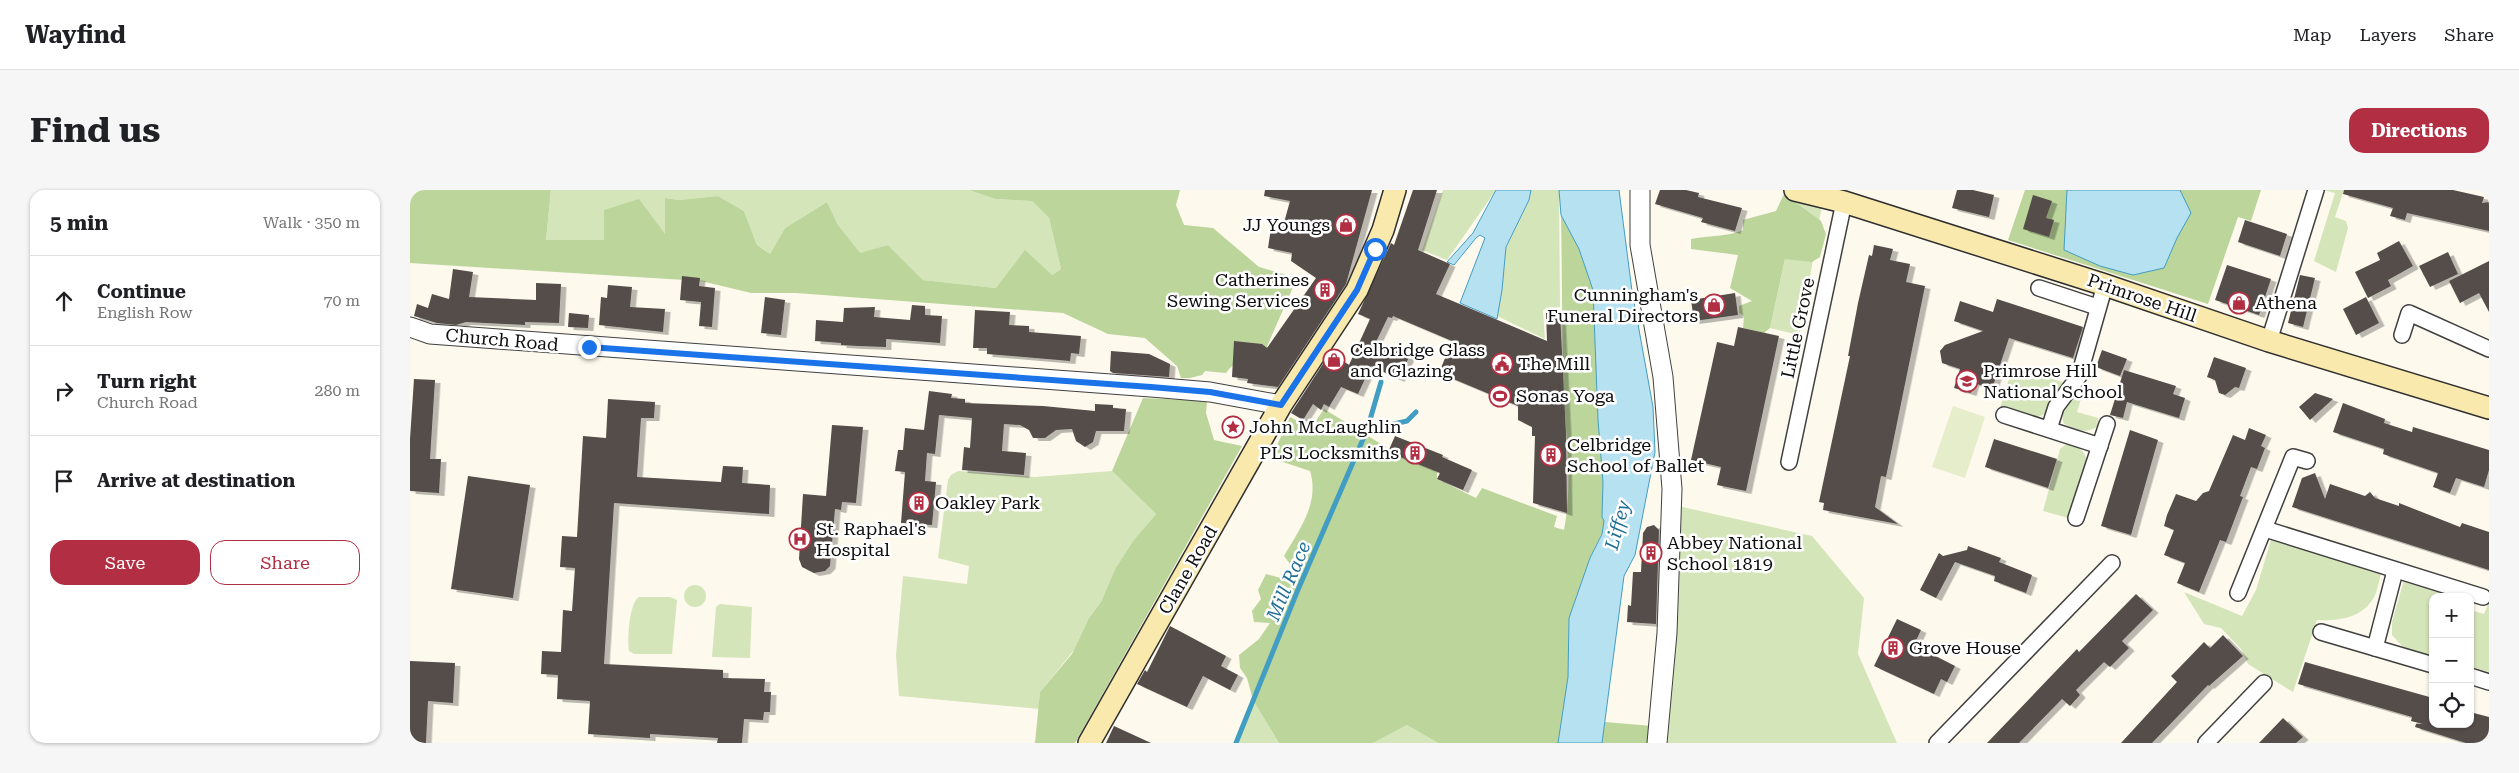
<!DOCTYPE html>
<meta charset="utf-8">
<style>
:root{--surface:#fff;--page:#f6f6f6;--text:#202124;--muted:#757577;--line:#e0e0e0;--accent:#b22f43}
body{margin:0;font-family:"Roboto Serif",serif;background:var(--page);color:var(--text)}
.controls{position:absolute;right:15px;bottom:15px;display:grid;overflow:hidden;border-radius:10px;box-shadow:0 1px 4px #0004}
.controls button{width:45px;height:45px;display:grid;place-items:center;padding:0;border:0;border-bottom:1px solid var(--line);background:var(--surface);color:var(--text);font:25px sans-serif}
.stop{position:absolute;width:15px;height:15px;margin:-11px;border:4px solid #1a73e8;border-radius:50%;background:#fff}
.stop.end{background:#1a73e8;border-color:#fff;box-shadow:0 1px 5px #0008}
.list{margin:0;padding:0;list-style:none}
h2{display:flex;justify-content:space-between;align-items:center;height:65px;margin:0;padding:0 20px;font-size:21px}
h2 small{font-size:16px;font-weight:400;color:var(--muted)}
.list li{display:grid;grid-template-columns:32px 1fr auto;gap:15px;align-items:center;box-sizing:border-box;height:90px;padding:0 20px;border-top:1px solid var(--line)}
.list b{display:block;font-size:19px;white-space:nowrap}
.list p{margin:0;font-size:16px;white-space:nowrap;color:var(--muted)}
.list em{font-size:16px;font-style:normal;color:var(--muted)}
.actions{display:flex;gap:10px;padding:15px 20px}
.actions a{flex:1;padding:11px 0;border:1px solid var(--accent);border-radius:15px;text-align:center;font-size:18px;color:var(--accent)}
.actions .main{background:var(--accent);color:#fff}
.icon{flex:none;width:28px;height:28px;fill:none;stroke:currentColor;stroke-width:2;stroke-linecap:round;stroke-linejoin:round}
.map{position:relative;flex:none;width:2079px;height:553px;overflow:hidden;border-radius:15px}
header{display:flex;align-items:center;gap:30px;box-sizing:border-box;height:70px;padding:0 25px;background:var(--surface);border-bottom:1px solid var(--line)}
header strong{font-size:24px}
nav{display:flex;gap:28px;margin-inline-start:auto;font-size:18px}
.intro{display:flex;align-items:center;justify-content:space-between;box-sizing:border-box;height:120px;padding:0 30px}
h1{margin:0;font-size:35px}
.button{padding:12px 22px;border-radius:15px;background:var(--accent);color:#fff;font-size:18px;font-weight:700}
main{display:flex;gap:30px;padding:0 30px}
aside{flex:1;background:var(--surface);border-radius:15px;box-shadow:0 1px 4px #0004}
.map>svg:first-child{display:block}
</style>
<header>
<strong>Wayfind</strong>
<nav><a>Map</a><a>Layers</a><a>Share</a></nav>
</header>
<div class="intro"><h1>Find us</h1><a class="button">Directions</a></div>
<main>
<aside>
<h2>5 min<small>Walk · 350 m</small></h2>
<ul class="list">
<li><svg class="icon" aria-label="ahead" viewBox="0 0 24 24"><path d="M12 20V5M6 11l6-6 6 6"/></svg><div><b>Continue</b><p>English Row</p></div><em>70 m</em></li>
<li><svg class="icon" aria-label="right" viewBox="0 0 24 24"><path d="M7 20v-9h11M14 6l5 5-5 5"/></svg><div><b>Turn right</b><p>Church Road</p></div><em>280 m</em></li>
<li><svg class="icon" aria-label="arrive" viewBox="0 0 24 24"><path d="M6 21V4h12l-3 4 3 4H6"/></svg><div><b>Arrive at destination</b></div></li>
</ul>
<div class="actions"><a class="main">Save</a><a>Share</a></div>
</aside>
<div class="map">
<svg width="2079" height="553" viewBox="0 0 2079 553">
<defs>
<filter id="shadow"><feDropShadow dx="5.5" dy="3" stdDeviation="0" flood-color="#0004"/></filter>
</defs>
<rect width="100%" height="100%" fill="#fef9ed"/>
<g fill="#d5e5ba">
<polygon points="141,0 559,0 585,9 622,11 639,28 651,79 642,85 586,98 513,90 478,55 450,64 428,35 417,12 375,38 360,64 347,55 334,21 308,6 269,10 255,8 255,45 194,50 136,50"/>
<polygon points="1033,0 1086,0 1037,70 1012,60"/>
<polygon points="1121,0 1149,0 1150,117 1133,120 1135,149 1087,126 1092,100 1096,57 1119,10"/>
<polygon points="1912,0 1934,0 1925,27 1936,31 1938,38 1926,82 1904,71 1925,3"/>
<path d="M1388,10l24,5c-8,44 -13,86 -23,130l-29,-7z"/>
<path d="M1603,176l52,17c-24,40 -20,40 -65,25z"/>
<path d="M1663,208l8,1 -4,13 21,6 -1,9c-13,7 -20,3 -33,-3 -4,-13 1,-17 9,-26z"/>
<path d="M1655,255c11,-1 19,5 22,15l-19,58 -25,-7 17,-62z"/>
<polygon points="548,281 625,287 702,281 746,324 723,351 705,379 691,412 679,428 664,460 630,502 629,519 489,506 486,465 493,386 557,394 559,376 528,368 538,290 541,285"/>
<polygon points="1268,316 1402,346 1454,408 1448,464 1487,553 1257,553"/>
<path d="M1861,350l110,33c-2,8 -4,20 -8,26 -13,20 -36,22 -56,21l-24,72 -45,-28 -7,-15 -20,-21 -17,-4 -20,-32 58,24 14,-26z"/>
<polygon points="1994,390 2052,407 2023,407 2023,466 1993,457 1982,445 1982,432"/>
<circle cx="285" cy="406" r="11"/>
<path d="M229,407h31l7,3 -5,54h-38l-5,-3c-2,-11 0,-48 10,-54z"/>
<polygon points="2079,412 2079,482 2060,477 2060,420 2074,424"/>
<polygon points="310,414 342,417 340,468 302,467 306,417"/>
<polygon points="843,510 869,553 826,553"/>
<polygon points="997,535 1028,553 963,553"/>
</g>
<g fill="#bbd59a">
<path d="M0,0h141l-5,50h58v-30l35,-11 26,35v-36l14,2 39,-4 26,15 13,34 13,9 15,-26 42,-26 11,23 22,28 28,-8 35,35 73,8 29,-38 27,25 9,-6 -12,-51 -17,-17 -37,-2 -26,-9h211l-4,15 8,20 29,3 46,39 38,11 -36,82c-16,-1 -25,-1 -35,13l-21,-2 -3,4 -12,3h-9l-4,-12 -32,-28 -37,-4 -45,-21 -267,-20h-45l-50,-12 -291,-18z"/>
<polygon points="1615,0 1851,0 1841,31 1828,27 1798,114 1598,50"/>
<path d="M1374,4l37,27 5,13 -6,23 -8,5 -27,-3 -15,69 -6,5 -21,-5 1,-12 -5,-3v-7l13,-5 -22,-13 8,-33 -47,-6v-10c14,-3 41,-3 52,-9v-10l33,-9z"/>
<path d="M1151,25l18,34 14,41 5,130 5,62 -1,35 2,4 -2,12 -12,25 -21,60 -1,59 -10,66h-120l-31,-18 -34,18h-94l-26,-43 -6,-22 -7,-10 -1,-13 20,-16 11,-16 -16,-1 -2,-11 9,-12 -3,-9 8,-16 22,6 2,-16 -6,-8c15,-26 36,-53 26,-85l-39,-13 19,-41 21,11 13,-19 62,38 2,5 49,20v7l39,19 6,-10 75,28 -3,11 10,3c10,-50 0,-104 -1,-155 -1,-54 -1,-107 -2,-160z"/>
<polygon points="733,208 797,211 796,223 804,250 832,256 665,553 625,553 630,502 662,464 679,428 691,412 705,379 723,351 746,324 702,281"/>
<polygon points="1195,532 1242,536 1242,553 1192,553"/>
</g>
<polygon fill="#e5edcb" points="1543,216 1575,227 1555,288 1522,277"/>
<g fill="#b6e1f1" stroke="#429dc3">
<polygon points="1086,0 1121,0 1119,10 1096,57 1092,100 1087,129 1050,113 1075,48 1070,45 1066,48 1044,75 1037,72 1063,43"/>
<polygon points="1149,0 1209,0 1222,101 1243,217 1245,262 1225,365 1214,386 1192,553 1148,553 1158,487 1159,428 1180,368 1192,344 1194,331 1192,327 1193,292 1188,230 1183,100 1169,59 1151,25"/>
<polygon points="1657,0 1770,0 1781,23 1767,48 1754,78 1723,85 1690,76 1654,60"/>
</g>
<g fill="none" stroke-linecap="round" stroke-linejoin="round">
<g stroke="#429dc3" stroke-width="5">
<polyline points="957,240 997,231 1006,222"/>
<polyline points="826,553 887,402 957,240 971,192"/>
</g>
</g>
<g fill="#544d4a" filter="url(#shadow)">
<polygon points="855,0 962,0 936,94 868,197 837,193 838,189 822,187 824,151 852,154 857,158 906,88 881,71 882,63 858,58 861,38 872,40 880,11 854,6"/>
<polygon points="1003,0 1027,0 1008,60 1040,74 1026,104 1137,151 1136,122 1150,122 1156,244 1157,323 1123,313 1125,246 1122,246 1122,237 1108,230 1108,216 1029,183 1042,151 983,126 982,128 978,127 966,152 999,167 989,189 961,176 948,204 931,197 919,217 914,214 911,220 903,214 893,230 881,223 920,163 939,175 960,129 948,124 981,53 984,55"/>
<polygon points="1250,0 1276,0 1289,3 1288,7 1332,18 1325,41 1291,32 1293,28 1245,14"/>
<polygon points="1547,0 1563,0 1584,5 1579,27 1542,18"/>
<polygon points="1934,0 2043,0 2074,7 2072,13 2079,12 2079,41 1997,23 1995,30 1980,26 1983,18 1933,4"/>
<polygon points="1623,5 1642,11 1636,28 1644,30 1639,47 1613,39"/>
<polygon points="1835,30 1877,44 1870,66 1828,52"/>
<polygon points="1989,51 2003,76 1978,90 1981,96 1958,108 1945,82 1970,70 1967,63"/>
<polygon points="1464,55 1483,59 1480,70 1500,74 1496,92 1515,96 1476,287 1471,286 1465,317 1488,334 1413,320 1414,313 1409,312 1440,166 1438,166 1448,113 1459,65 1462,66"/>
<polygon points="2038,62 2048,84 2020,97 2009,76"/>
<polygon points="2079,71 2079,122 2069,103 2050,113 2039,91"/>
<polygon points="1817,75 1861,89 1849,125 1805,110"/>
<polygon points="43,79 63,82 59,107 126,110 126,93 151,94 149,133 115,132 115,135 56,132 46,135 27,133 4,126 7,114 18,118 22,104 39,109"/>
<polygon points="1890,85 1905,88 1893,137 1878,133"/>
<polygon points="272,86 290,88 289,96 305,98 302,137 289,136 291,112 270,110"/>
<polygon points="198,95 222,97 220,117 255,119 253,142 189,135 191,107 197,108"/>
<polygon points="1325,103 1328,125 1284,131 1281,110"/>
<polygon points="355,107 375,110 371,145 351,143"/>
<polygon points="1956,107 1969,133 1946,145 1933,119"/>
<polygon points="1587,109 1673,137 1663,168 1599,148 1582,199 1564,193 1561,203 1544,198 1550,179 1532,173 1530,161 1535,155 1573,141 1544,131 1550,111 1583,122"/>
<polygon points="502,115 515,116 515,125 532,126 530,153 476,149 476,157 448,156 431,155 431,153 405,151 406,130 433,132 434,118 465,117 464,127 500,130"/>
<polygon points="565,120 600,122 599,135 619,136 619,142 671,146 669,164 661,163 660,171 577,164 577,158 563,158"/>
<polygon points="159,123 179,125 178,138 158,137"/>
<polygon points="1328,137 1369,146 1336,301 1307,295 1311,277 1281,270 1307,152 1324,156"/>
<polygon points="1692,160 1717,169 1710,186 1686,177"/>
<polygon points="701,161 739,164 760,174 759,187 703,183 700,181"/>
<polygon points="1804,167 1836,178 1829,198 1825,197 1815,205 1809,203 1805,190 1797,187"/>
<polygon points="1714,180 1766,196 1763,204 1775,208 1769,228 1717,212 1713,228 1700,225"/>
<polygon points="4,189 25,190 20,269 31,269 29,303 0,301 0,249"/>
<polygon points="519,201 542,204 541,208 555,209 555,213 633,216 685,221 685,214 703,215 703,218 716,219 714,241 686,241 683,252 675,257 666,251 662,239 646,240 635,248 623,248 619,240 610,235 594,234 592,261 616,263 614,285 552,280 554,257 560,258 562,228 529,225 525,264 517,263 515,291 526,292 522,335 491,333 495,282 485,281 488,260 493,260 495,238 514,240"/>
<polygon points="1905,203 1923,209 1900,230 1889,217"/>
<polygon points="198,209 245,212 244,228 231,228 227,287 311,292 313,276 333,277 332,293 360,295 359,324 204,313 194,474 313,480 313,488 355,489 354,502 361,502 360,522 354,522 353,530 334,529 332,553 307,553 308,548 240,544 240,548 178,544 180,511 147,509 148,485 131,484 132,461 151,462 153,420 162,421 165,378 150,377 152,346 167,347 173,246 196,248"/>
<polygon points="1933,213 1975,229 1974,233 2002,242 2003,237 2079,260 2079,280 2074,297 2046,288 2040,303 2023,297 2028,283 1973,264 1974,259 1923,242"/>
<polygon points="422,235 453,237 446,313 432,312 431,320 425,319 420,376 415,381 404,383 392,377 389,369 393,304 416,306"/>
<polygon points="1839,238 1856,245 1851,256 1855,258 1847,279 1841,277 1830,306 1833,307 1816,352 1810,350 1789,402 1767,393 1775,373 1754,365 1764,340 1754,336 1757,325 1766,304 1786,311 1793,303 1799,301 1823,245 1835,250"/>
<polygon points="1720,240 1748,250 1721,345 1691,336"/>
<polygon points="985,246 1033,265 1032,267 1062,280 1053,300 1027,289 1030,283 978,262"/>
<polygon points="1584,249 1647,269 1638,298 1575,277"/>
<polygon points="1905,283 1915,309 1920,294 1955,306 1960,302 1965,308 1989,316 1989,313 2050,337 2052,333 2079,342 2079,380 1882,317 1892,288"/>
<polygon points="58,286 120,295 103,408 41,399"/>
<polygon points="1244,335 1249,340 1246,434 1217,432 1218,415 1221,416 1223,382 1231,382 1233,343 1237,337"/>
<polygon points="1558,356 1591,368 1589,372 1622,385 1616,403 1584,391 1585,386 1545,372 1526,408 1510,400 1529,363 1533,366 1557,360"/>
<polygon points="1726,404 1743,420 1712,451 1719,458 1700,477 1694,472 1666,500 1670,505 1660,516 1652,509 1609,553 1577,553 1667,459 1669,462"/>
<polygon points="1487,429 1511,440 1504,455 1545,476 1537,492 1531,489 1524,504 1464,476"/>
<polygon points="760,436 816,466 811,476 828,485 820,500 793,486 777,517 727,494 735,480 737,482"/>
<polygon points="1813,445 1833,466 1799,496 1798,495 1742,553 1711,553 1767,492 1761,486 1768,479 1794,452 1800,458"/>
<polygon points="0,471 45,473 43,513 18,511 16,553 0,553"/>
<polygon points="1895,472 2023,508 2023,534 2060,534 2060,522 2079,527 2079,553 2056,553 2005,537 2006,534 2013,534 2001,531 2002,527 1888,494"/>
<polygon points="1873,528 1893,547 1886,553 1849,553"/>
<polygon points="704,536 741,553 696,553"/>
</g>
<g fill="none" stroke-linecap="round" stroke-linejoin="round">
<g stroke="#404040" stroke-width="18">
<g id="minor">
<polyline points="1629,98 1687,117"/>
<polyline points="1992,145 1999,123 2079,159"/>
<polyline points="1859,151 1906,0"/>
<polyline points="1594,225 1690,256"/>
<polyline points="1639,239 1646,217 1669,186 1695,95"/>
<polyline points="1379,272 1434,12"/>
<polyline points="1666,328 1697,234"/>
<polyline points="1855,339 2073,407"/>
<polyline points="1828,403 1883,267 1897,271"/>
<polyline points="1911,442 2023,475"/>
<polyline points="1965,458 1985,381"/>
<polyline points="2060,486 2079,492"/>
<polyline points="1527,553 1702,373"/>
<polyline points="1796,553 1854,493"/>
</g>
</g>
<g stroke="#404040" stroke-width="21">
<g id="tertiary">
<polyline points="1230,0 1230,55 1253,187 1262,299 1257,443 1247,553"/>
<polyline points="0,137 20,144 741,197 800,202 871,215"/>
</g>
</g>
<g stroke="#2f2f2f" stroke-width="24">
<g id="secondary">
<polyline points="1385,0 1434,12 1695,95 1859,151 2079,218"/>
<polyline points="679,553 871,215 947,100 973,40 985,0"/>
</g>
</g>
<use href="#minor" stroke="#fff" stroke-width="15"/>
<use href="#tertiary" stroke="#fff" stroke-width="19"/>
<use href="#secondary" stroke="#f9e9ad" stroke-width="21"/>
</g>
<g fill="none" stroke-linecap="round" stroke-linejoin="round">
<polyline stroke="#1a73e8" stroke-width="6" points="179,157 741,197 800,202 871,215 947,100 965,59"/>
</g>
<defs>
<g id="shop-ring" transform="scale(1.125)"><circle r="9.5" fill="#fff" stroke="#b22f43" stroke-width="1.5"/><path d="M-5-2.5h2.3a2.7 3.5 0 0 1 5.4 0H5L5.5 6h-11ZM-1.5-2.5h3a1.5 2.3 0 0 0-3 0Z" fill="#b22f43"/></g>
<g id="building-ring" transform="scale(1.125)"><circle r="9.5" fill="#fff" stroke="#b22f43" stroke-width="1.5"/><path d="M-4-6H4V6H1V3H-1V6H-4ZM-2.5-4.3h1.7v1.8h-1.7ZM.8-4.3h1.7v1.8H.8ZM-2.5-1h1.7V.8h-1.7ZM.8-1h1.7V.8H.8Z" fill="#b22f43"/></g>
<g id="civic-ring" transform="scale(1.125)"><circle r="9.5" fill="#fff" stroke="#b22f43" stroke-width="1.5"/><path d="M-.6-6.5H3V-4.5H.6V-3L4-1V1h2V6H-6V1h2V-1L-.6-3ZM-1.2 2.5V6h2.4V2.5Z" fill="#b22f43"/></g>
<g id="school-ring" transform="scale(1.125)"><circle r="9.5" fill="#fff" stroke="#b22f43" stroke-width="1.5"/><path d="M0-5L7-2L0 1L-7-2ZM-4 1L0 2.5L4 1V4Q0 6-4 4Z" fill="#b22f43"/></g>
<g id="stadium-ring" transform="scale(1.125)"><circle r="9.5" fill="#fff" stroke="#b22f43" stroke-width="1.5"/><path d="M0-5a6.5 5 0 1 0 0 10a6.5 5 0 1 0 0-10ZM-3.5-1.8h7v3.6h-7Z" fill="#b22f43"/></g>
<g id="sight-ring" transform="scale(1.125)"><circle r="9.5" fill="#fff" stroke="#b22f43" stroke-width="1.5"/><path d="M0-6L1.8-2.2L6-1.7L2.9 1.2L3.7 5.4L0 3.3L-3.7 5.4L-2.9 1.2L-6-1.7L-1.8-2.2Z" fill="#b22f43"/></g>
<g id="hospital-ring" transform="scale(1.125)"><circle r="9.5" fill="#fff" stroke="#b22f43" stroke-width="1.5"/><path d="M-5-5h3v3.5h4V-5h3V5h-3V1.5h-4V5h-3Z" fill="#b22f43"/></g>
</defs>
<g fill-rule="evenodd">
<use href="#shop-ring" x="936" y="35"/>
<use href="#building-ring" x="915" y="100"/>
<use href="#shop-ring" x="1829" y="113"/>
<use href="#shop-ring" x="1304" y="115"/>
<use href="#shop-ring" x="924" y="170"/>
<use href="#civic-ring" x="1092" y="174"/>
<use href="#school-ring" x="1557" y="191"/>
<use href="#stadium-ring" x="1090" y="206"/>
<use href="#sight-ring" x="823" y="237"/>
<use href="#building-ring" x="1005" y="263"/>
<use href="#building-ring" x="1141" y="265"/>
<use href="#building-ring" x="509" y="313"/>
<use href="#hospital-ring" x="390" y="349"/>
<use href="#building-ring" x="1241" y="363"/>
<use href="#building-ring" x="1483" y="458"/>
</g>
<g text-anchor="middle" stroke-width="5" stroke-linejoin="round" paint-order="stroke">
<g font-size="18" fill="#0d0d0d" stroke="#fff" text-anchor="start">
<text x="920" y="41" text-anchor="end">JJ Youngs</text>
<text x="899" y="96" text-anchor="end">Catherines<tspan x="899" dy="21">Sewing Services</tspan></text>
<text x="1288" y="111" text-anchor="end">Cunningham's<tspan x="1288" dy="21">Funeral Directors</tspan></text>
<text x="1845" y="119">Athena</text>
<text x="940" y="166">Celbridge Glass<tspan x="940" dy="21">and Glazing</tspan></text>
<text x="1108" y="180">The Mill</text>
<text x="1573" y="187">Primrose Hill<tspan x="1573" dy="21">National School</tspan></text>
<text x="1106" y="212">Sonas Yoga</text>
<text x="839" y="243">John McLaughlin</text>
<text x="1157" y="261">Celbridge<tspan x="1157" dy="21">School of Ballet</tspan></text>
<text x="989" y="269" text-anchor="end">PLS Locksmiths</text>
<text x="525" y="319">Oakley Park</text>
<text x="406" y="345">St. Raphael's<tspan x="406" dy="21">Hospital</tspan></text>
<text x="1257" y="359">Abbey National<tspan x="1257" dy="21">School 1819</tspan></text>
<text x="1499" y="464">Grove House</text>
</g>
<g font-size="18" fill="#0d0d0d" stroke="#fff">
<text transform="translate(1732 108) rotate(19)" y="6">Primrose Hill</text>
<text transform="translate(1388 138) rotate(-78)" y="6">Little Grove</text>
<text transform="translate(92 150) rotate(5)" y="6">Church Road</text>
<text transform="translate(778 380) rotate(-60)" y="6">Clane Road</text>
</g>
<g font-size="19" font-style="italic" fill="#1f6e95" stroke="#fff">
<text transform="translate(1207 335) rotate(-75)" y="7">Liffey</text>
<text transform="translate(878 391) rotate(-67)" y="7">Mill Race</text>
</g>
</g>
</svg>
<div class="controls">
<button>+</button>
<button>−</button>
<button><svg class="icon" aria-label="locate" viewBox="0 0 24 24"><circle cx="12" cy="12" r="6"/><path d="M12 2v4M12 18v4M2 12h4M18 12h4"/></svg></button>
</div>
<div class="stop" style="left:965px;top:59px"></div>
<div class="stop end" style="left:179px;top:157px"></div>
</div>
</main>
